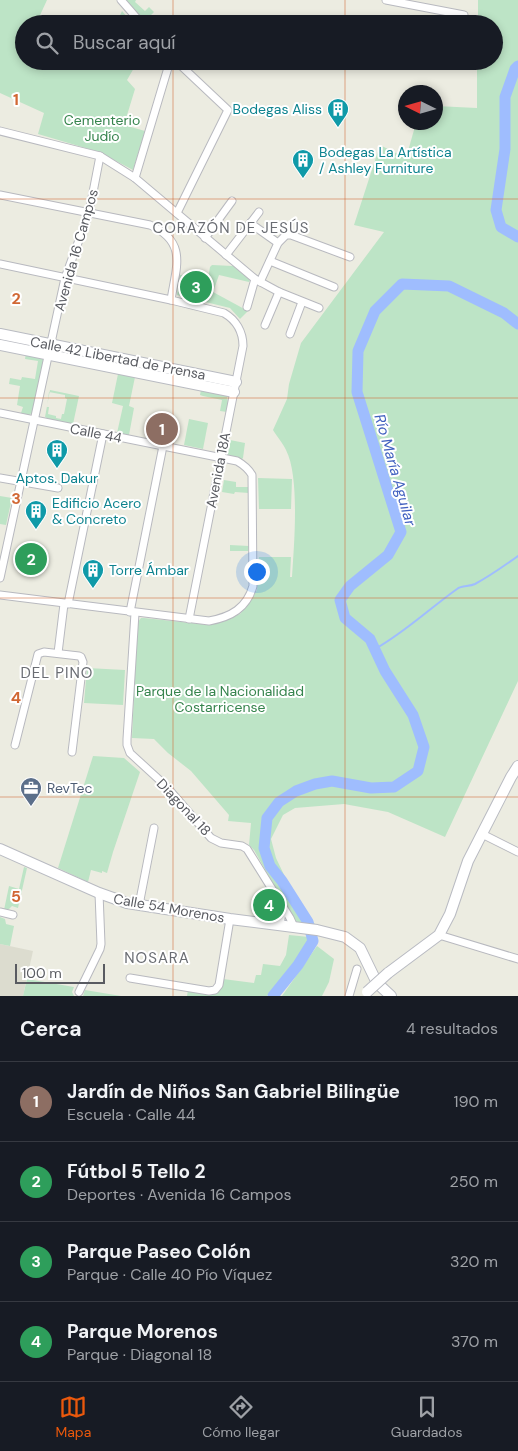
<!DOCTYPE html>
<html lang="es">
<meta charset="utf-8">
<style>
:root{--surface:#171b24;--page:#242831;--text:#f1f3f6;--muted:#9ea1a6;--line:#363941;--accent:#ea580c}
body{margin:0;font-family:"DM Sans",sans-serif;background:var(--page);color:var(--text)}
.compass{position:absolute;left:398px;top:85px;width:45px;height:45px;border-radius:50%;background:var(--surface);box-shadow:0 2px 8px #0003;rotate:275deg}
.scale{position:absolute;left:15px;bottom:12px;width:90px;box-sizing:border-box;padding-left:5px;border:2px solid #595b61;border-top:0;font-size:14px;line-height:18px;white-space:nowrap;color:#595b61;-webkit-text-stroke:4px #fff;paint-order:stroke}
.you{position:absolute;left:256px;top:571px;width:18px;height:18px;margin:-12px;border:4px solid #fff;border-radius:50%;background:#1a73e8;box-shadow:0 0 0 8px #1a73e833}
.badge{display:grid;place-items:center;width:32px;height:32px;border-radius:50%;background:var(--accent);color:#fff;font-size:16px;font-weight:700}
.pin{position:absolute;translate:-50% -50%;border:2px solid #fff;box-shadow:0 1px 5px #0006}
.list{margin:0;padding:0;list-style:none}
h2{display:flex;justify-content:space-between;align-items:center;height:65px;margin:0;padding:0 20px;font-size:21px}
h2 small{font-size:16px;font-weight:400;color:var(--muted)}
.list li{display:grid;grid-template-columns:32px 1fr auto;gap:15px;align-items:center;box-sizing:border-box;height:80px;padding:0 20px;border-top:1px solid var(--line)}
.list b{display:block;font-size:19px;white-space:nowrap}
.list p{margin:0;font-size:16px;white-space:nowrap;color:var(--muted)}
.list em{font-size:16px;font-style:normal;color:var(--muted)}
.icon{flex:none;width:28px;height:28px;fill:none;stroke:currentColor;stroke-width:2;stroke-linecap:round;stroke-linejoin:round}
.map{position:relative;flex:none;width:518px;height:996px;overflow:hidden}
.search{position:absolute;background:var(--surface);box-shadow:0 2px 8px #0003;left:15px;right:15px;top:15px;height:55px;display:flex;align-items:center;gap:12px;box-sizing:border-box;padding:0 18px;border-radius:28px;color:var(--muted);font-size:19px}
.sheet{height:385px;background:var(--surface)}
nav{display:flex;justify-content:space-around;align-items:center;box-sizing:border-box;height:70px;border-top:1px solid var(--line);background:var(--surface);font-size:14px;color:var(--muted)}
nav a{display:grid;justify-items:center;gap:2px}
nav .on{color:var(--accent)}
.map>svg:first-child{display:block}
</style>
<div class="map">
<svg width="518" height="996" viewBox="0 0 518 996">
<rect width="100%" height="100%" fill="#ecece1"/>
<polygon fill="#dcdccf" points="0,944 33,951 23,996 0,996"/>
<g fill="#bde4c6" fill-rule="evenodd">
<polygon points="0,0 47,0 36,24 24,24 24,61 138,61 127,80 135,89 124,125 145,131 133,170 99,152 38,134 44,113 0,93"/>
<polygon points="126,0 136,0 135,2 145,11 149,7 154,12 151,15 160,24 148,24"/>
<path d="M478,0h40v681l-73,156 -57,-25 -44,-8 -49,4 -12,7 -12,24 5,19 11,23 29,45 -22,-5 -40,-71 -5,-5 2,-22 -23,-2 1,-6 -38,-44 -23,-18 -14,-14 -22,-1 5,-115 4,-5h3l66,7 30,-11 9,-11 8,-13 2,-33h32l-1,20h2c2,-32 8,-100 -6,-127 -3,-7 -9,-13 -13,-20l14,-31 2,-15 12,-41 83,-111 -30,-7 26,-80 26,13 10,-35 20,-1v-16l41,2v-47h17v-37h-16z"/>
<polygon points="122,11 133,24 116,24"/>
<polygon points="212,265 233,266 250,280 249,282 219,275 213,292 248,311 240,319 230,308 177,295 180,275 208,279 210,267"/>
<polygon points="26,353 44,358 33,412 29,415 21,413 23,407 17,405 20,386 9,384 10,378 21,380 22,377 35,379 38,361 25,359"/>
<polygon points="118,374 135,377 129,406 134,408 129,435 117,433 123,406 112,403"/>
<path d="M50,390l29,6 -6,28 -24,-5 -4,-2zM49,392l16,3v3l2,1 -3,15h-2l-1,5 -5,-1v-2l-8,-2 1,-7h-2z"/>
<polygon points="201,390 227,396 228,403 227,412 220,411 222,400 203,396 200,395"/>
<polygon points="189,419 208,423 203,449 184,445"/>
<polygon points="230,440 245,443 243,458 241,460 227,457"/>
<polygon points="258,478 292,479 291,509 259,509"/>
<polygon points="224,480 236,482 236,487 248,487 249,493 235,492 234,494 222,492"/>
<polygon points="0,496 12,498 6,525 0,524"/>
<polygon points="230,545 249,546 248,551 230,551"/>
<polygon points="18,548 47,553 44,568 15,562"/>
<polygon points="87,668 125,670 123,705 84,703"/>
<polygon points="93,756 124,758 140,772 113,852 107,873 102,871 102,873 91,870 88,882 58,868"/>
<polygon points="24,867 27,868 18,908 12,906 8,910 4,910 9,886 19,889"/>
<polygon points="262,895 275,898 279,912 279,916 273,917 259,915"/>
<polygon points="0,917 5,919 6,924 14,926 10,946 0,944"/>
<path d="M289,935l20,2c-1,21 -28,44 -42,59h-80l1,-6 21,3 14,-14 31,4 2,-8h5l2,-11 17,2 6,-11z"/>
<polygon points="317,946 334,959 329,982 322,996 282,996"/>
<polygon points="27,979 74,987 72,992 74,996 23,996"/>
<polygon points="85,990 121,996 83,996"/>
</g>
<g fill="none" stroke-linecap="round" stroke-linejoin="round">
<path stroke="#9fbdfe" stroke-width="2" d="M375,649c29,-16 54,-40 82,-60 5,-4 12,-2 18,-5 15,-8 29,-18 43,-28"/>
<g stroke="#9fbdfe" stroke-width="11">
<polyline points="518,66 515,69 505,97 505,149 496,210 501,227 518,237"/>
<polyline points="273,996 298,965 313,941 308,922 282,881 270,866 264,848 267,818 279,802 296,791 315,784 332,781 371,788 394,787 418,771 424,747 413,715 385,671 370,639 345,618 340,600 350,586 388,555 401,532 357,392 358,351 375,311 402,284 449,286 504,313 518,324"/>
</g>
<g stroke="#b8b9bf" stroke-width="9">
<g id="street">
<polyline points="121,0 142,24"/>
<polyline points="386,0 464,15"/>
<polyline points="176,61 228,110 177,213"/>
<polyline points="0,131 100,156 135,178 255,279 279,292 319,308"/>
<polyline points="135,178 170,61"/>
<path d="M0,195l150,30c38,17 26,42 21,75"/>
<polyline points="250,223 278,243"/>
<polyline points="205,238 232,201"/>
<polyline points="226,255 259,212"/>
<polyline points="270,261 334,287"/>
<path d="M0,264l171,36 53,13c12,7 19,19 19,33l-54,273"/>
<polyline points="260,282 278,243 286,235 291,235 350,257"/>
<polyline points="247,307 255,279"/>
<polyline points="265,325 279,292"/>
<polyline points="290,334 302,302"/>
<path d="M0,413l237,48c7,4 11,7 15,14l1,111c-6,22 -22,31 -44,35l-209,-26"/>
<polyline points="0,478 58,488"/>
<polyline points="0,578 65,278 89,213 100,156"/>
<polyline points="68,604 103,434"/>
<polyline points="130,612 163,446"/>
<polyline points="135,613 127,739 127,745 130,753 166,786 211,838 221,843 242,846 247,849 290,918 294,927"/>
<polyline points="58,653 64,604"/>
<polyline points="15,745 38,654 44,652 79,656 81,657 83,662 72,752"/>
<polyline points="482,834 518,852"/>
<polyline points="139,905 154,828"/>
<polyline points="0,912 13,915"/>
<polyline points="280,925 282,912 281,905"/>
<polyline points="439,935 518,959"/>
<polyline points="130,978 209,991 215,990 219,985 230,919"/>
<polyline points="79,992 100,949 101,944 99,893"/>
<polyline points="349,996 357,969"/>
</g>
</g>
<g stroke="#b9bbc2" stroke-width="12">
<g id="secondary">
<polyline points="0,334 236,382"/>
<polyline points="0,345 234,392"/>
<polyline points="0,849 99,893 127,903 230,919 317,930 345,937 360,948 377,983 391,996"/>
<polyline points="388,973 439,935 450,914 468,861 511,777 518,766"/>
</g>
</g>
<use href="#street" stroke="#fff" stroke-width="7"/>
<use href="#secondary" stroke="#fff" stroke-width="10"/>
<g stroke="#b9bbc2" stroke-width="12" stroke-linecap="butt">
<polyline id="secondary-bridge" points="367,992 388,973"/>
</g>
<use href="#secondary-bridge" stroke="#fff" stroke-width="10"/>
</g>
<path fill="none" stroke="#d16734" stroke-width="1" stroke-opacity="0.55" d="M173,0v24M345,0v24M173,61v935M345,61v935M0,199h518M0,398h518M0,598h518M0,797h518"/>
<defs>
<g id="building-pin" transform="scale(1.125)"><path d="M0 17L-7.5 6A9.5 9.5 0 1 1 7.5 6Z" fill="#0f9aa8" stroke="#fff"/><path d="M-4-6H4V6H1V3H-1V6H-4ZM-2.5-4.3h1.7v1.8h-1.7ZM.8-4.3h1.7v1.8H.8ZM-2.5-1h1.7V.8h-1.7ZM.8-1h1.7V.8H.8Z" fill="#fff"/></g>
<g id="office-pin" transform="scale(1.125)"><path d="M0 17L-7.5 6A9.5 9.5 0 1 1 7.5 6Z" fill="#5c6f8a" stroke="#fff"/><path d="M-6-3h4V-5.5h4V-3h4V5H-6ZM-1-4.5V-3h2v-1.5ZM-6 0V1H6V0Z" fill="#fff"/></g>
</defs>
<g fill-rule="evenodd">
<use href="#building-pin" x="338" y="109"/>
<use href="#building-pin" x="303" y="160"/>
<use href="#building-pin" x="57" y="450"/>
<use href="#building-pin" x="36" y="511"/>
<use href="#building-pin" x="93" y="570"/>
<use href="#office-pin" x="31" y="788"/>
</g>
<g text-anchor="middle" stroke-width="4" stroke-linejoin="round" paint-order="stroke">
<g font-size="14" fill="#0d838f" stroke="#fff" text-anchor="start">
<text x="322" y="114" text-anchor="end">Bodegas Aliss</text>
<text x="319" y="157">Bodegas La Artística<tspan x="319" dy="16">/ Ashley Furniture</tspan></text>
<text x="57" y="483" text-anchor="middle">Aptos. Dakur</text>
<text x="52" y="508">Edificio Acero<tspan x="52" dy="16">&amp; Concreto</tspan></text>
<text x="109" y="575">Torre Ámbar</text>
</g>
<g font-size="14" fill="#36844d" stroke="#fff">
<text x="102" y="125">Cementerio<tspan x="102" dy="16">Judío</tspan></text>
<text x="220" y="696">Parque de la Nacionalidad<tspan x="220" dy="16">Costarricense</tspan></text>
</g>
<g font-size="14" fill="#595b61" stroke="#fff">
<text transform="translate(76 250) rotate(-74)" y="5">Avenida 16 Campos</text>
<text transform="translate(118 358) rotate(11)" y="5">Calle 42 Libertad de Prensa</text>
<text transform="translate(96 433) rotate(11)" y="5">Calle 44</text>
<text transform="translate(218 470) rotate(-79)" y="5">Avenida 18A</text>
<text transform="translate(184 807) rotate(47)" y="5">Diagonal 18</text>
<text transform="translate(169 908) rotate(10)" y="5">Calle 54 Morenos</text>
</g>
<g font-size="14" fill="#4e5e75" stroke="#fff" text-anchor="start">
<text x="47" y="793">RevTec</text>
</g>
<g font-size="15" letter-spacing="1" fill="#6a6d73" stroke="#fff">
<text x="231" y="233">CORAZÓN DE JESÚS</text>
<text x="57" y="678">DEL PINO</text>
<text x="157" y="963">NOSARA</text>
</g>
<g font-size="15" font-style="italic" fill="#4261c0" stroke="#fff">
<text transform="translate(395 470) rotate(74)" y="5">Río María Aguilar</text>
</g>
</g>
<g font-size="16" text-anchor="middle" font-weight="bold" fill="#d16734" stroke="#fff" stroke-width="4" stroke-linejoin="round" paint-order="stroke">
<text x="16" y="105">1</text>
<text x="16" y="304">2</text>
<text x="16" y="504">3</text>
<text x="16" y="703">4</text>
<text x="16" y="902">5</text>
</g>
</svg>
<svg class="compass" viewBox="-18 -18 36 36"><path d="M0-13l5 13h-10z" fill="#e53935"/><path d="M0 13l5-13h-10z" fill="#9ea1a6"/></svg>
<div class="scale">100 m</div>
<div class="you"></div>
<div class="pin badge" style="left:162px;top:429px;background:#8d6e63">1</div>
<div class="pin badge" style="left:31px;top:559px;background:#2e9e5b">2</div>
<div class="pin badge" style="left:196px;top:287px;background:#2e9e5b">3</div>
<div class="pin badge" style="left:269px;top:905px;background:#2e9e5b">4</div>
<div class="search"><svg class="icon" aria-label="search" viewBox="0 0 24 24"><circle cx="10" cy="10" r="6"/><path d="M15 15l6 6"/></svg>Buscar aquí</div>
</div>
<section class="sheet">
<h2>Cerca<small>4 resultados</small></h2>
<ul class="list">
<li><span class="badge" style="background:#8d6e63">1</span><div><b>Jardín de Niños San Gabriel Bilingüe</b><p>Escuela · Calle 44</p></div><em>190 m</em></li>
<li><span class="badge" style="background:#2e9e5b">2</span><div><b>Fútbol 5 Tello 2</b><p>Deportes · Avenida 16 Campos</p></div><em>250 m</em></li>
<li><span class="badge" style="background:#2e9e5b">3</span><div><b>Parque Paseo Colón</b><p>Parque · Calle 40 Pío Víquez</p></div><em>320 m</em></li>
<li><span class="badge" style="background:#2e9e5b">4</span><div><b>Parque Morenos</b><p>Parque · Diagonal 18</p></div><em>370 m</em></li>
</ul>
</section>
<nav>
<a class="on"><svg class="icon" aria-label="map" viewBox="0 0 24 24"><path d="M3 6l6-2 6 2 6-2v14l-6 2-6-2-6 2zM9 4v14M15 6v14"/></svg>Mapa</a>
<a><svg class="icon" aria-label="directions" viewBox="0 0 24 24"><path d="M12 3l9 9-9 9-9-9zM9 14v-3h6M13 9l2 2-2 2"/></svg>Cómo llegar</a>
<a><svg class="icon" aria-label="saved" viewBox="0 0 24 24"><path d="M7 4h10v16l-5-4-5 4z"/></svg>Guardados</a>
</nav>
